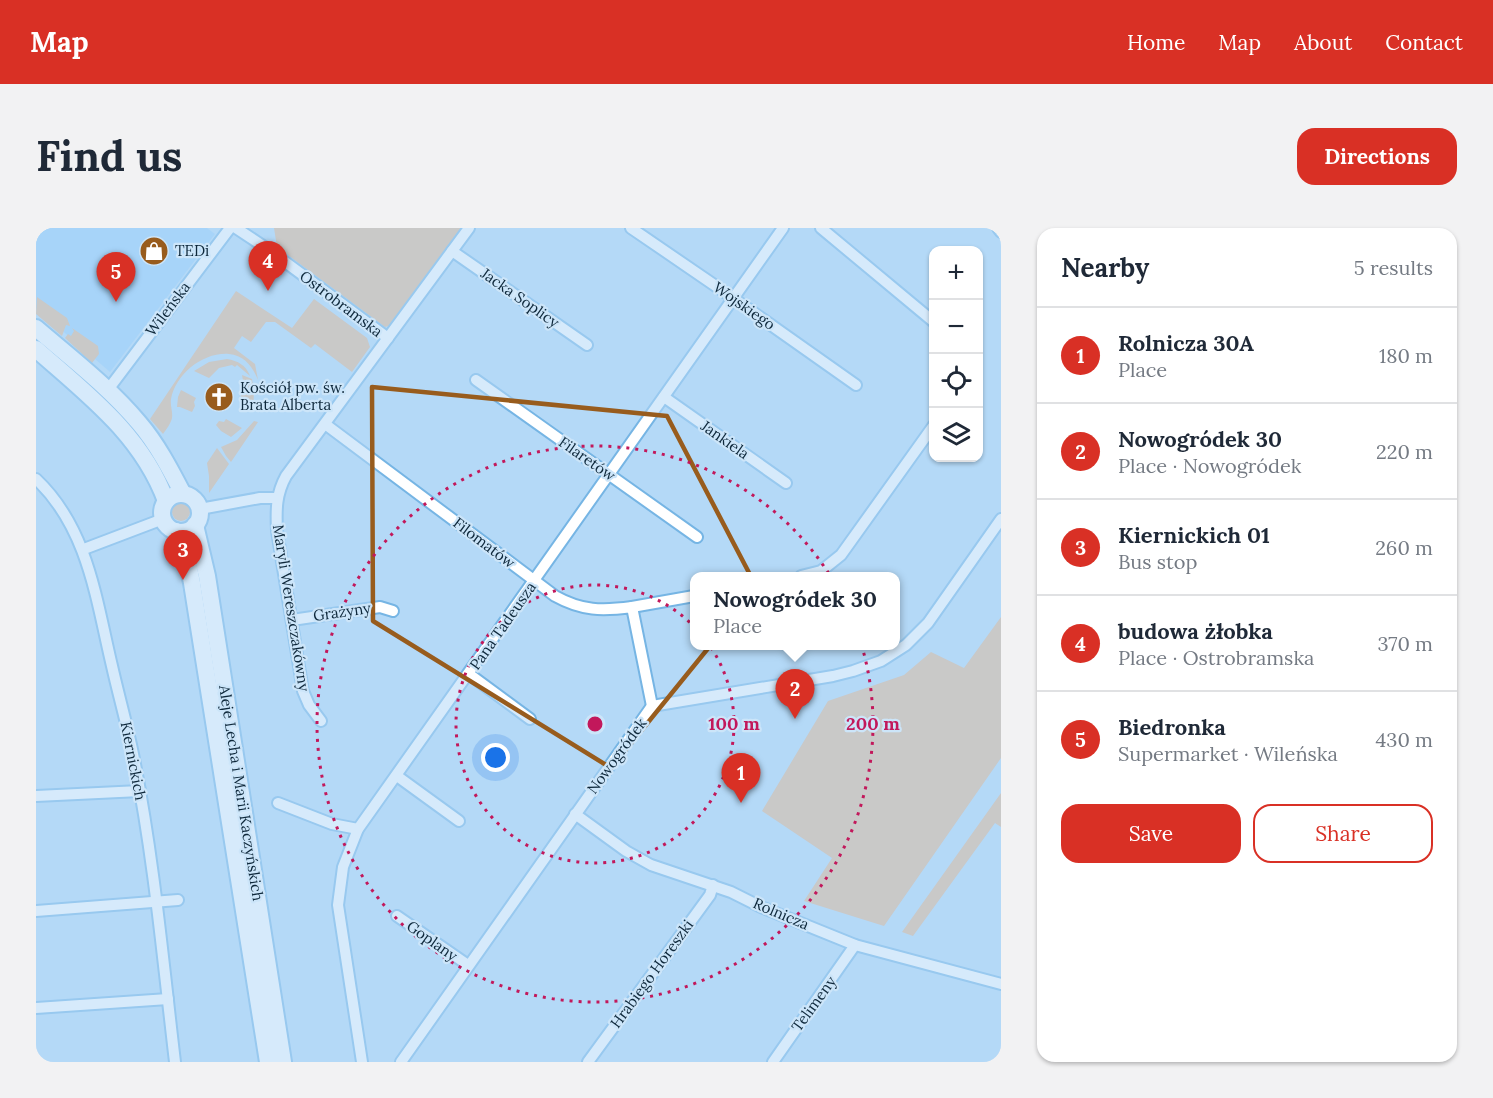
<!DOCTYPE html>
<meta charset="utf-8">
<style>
:root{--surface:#fff;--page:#f2f2f3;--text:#1f2937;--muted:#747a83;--line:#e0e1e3;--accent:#d93025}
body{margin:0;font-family:Lora,serif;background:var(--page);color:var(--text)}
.controls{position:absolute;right:18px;top:18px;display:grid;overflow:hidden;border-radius:12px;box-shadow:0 2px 4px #0004}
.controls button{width:54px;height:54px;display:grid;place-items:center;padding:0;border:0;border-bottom:2px solid var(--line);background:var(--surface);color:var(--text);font:30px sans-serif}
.you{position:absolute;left:460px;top:530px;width:21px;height:21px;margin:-15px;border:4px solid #fff;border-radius:50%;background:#1a73e8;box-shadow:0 0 0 9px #1a73e833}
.badge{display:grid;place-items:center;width:39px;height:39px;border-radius:50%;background:var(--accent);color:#fff;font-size:20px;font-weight:700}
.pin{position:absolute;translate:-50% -50px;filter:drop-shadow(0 2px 3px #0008)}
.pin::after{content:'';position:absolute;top:32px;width:21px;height:18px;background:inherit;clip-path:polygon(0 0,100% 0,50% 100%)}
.popup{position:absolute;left:654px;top:344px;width:210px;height:78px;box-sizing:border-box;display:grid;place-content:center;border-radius:12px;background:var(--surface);filter:drop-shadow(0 2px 4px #0005);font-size:20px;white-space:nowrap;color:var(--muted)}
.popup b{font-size:22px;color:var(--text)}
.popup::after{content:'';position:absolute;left:50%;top:100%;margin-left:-12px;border:12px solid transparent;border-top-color:var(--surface)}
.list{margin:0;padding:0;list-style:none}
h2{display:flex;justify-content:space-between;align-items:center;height:78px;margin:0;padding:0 24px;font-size:26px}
h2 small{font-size:20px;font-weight:400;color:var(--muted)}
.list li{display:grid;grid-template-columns:39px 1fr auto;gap:18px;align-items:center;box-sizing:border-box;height:96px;padding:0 24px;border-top:2px solid var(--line)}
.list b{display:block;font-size:22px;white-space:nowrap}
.list p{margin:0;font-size:20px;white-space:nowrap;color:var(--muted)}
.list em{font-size:20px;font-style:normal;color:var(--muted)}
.actions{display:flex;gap:12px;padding:18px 24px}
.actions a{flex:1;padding:14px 0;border:2px solid var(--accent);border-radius:18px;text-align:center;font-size:21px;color:var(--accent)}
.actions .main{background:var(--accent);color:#fff}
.icon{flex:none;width:33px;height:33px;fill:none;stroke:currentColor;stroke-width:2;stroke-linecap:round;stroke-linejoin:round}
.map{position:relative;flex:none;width:965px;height:834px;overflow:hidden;border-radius:18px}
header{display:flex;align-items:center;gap:36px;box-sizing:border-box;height:84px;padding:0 30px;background:var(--accent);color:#fff}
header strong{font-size:28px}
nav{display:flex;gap:33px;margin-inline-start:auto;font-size:21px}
.intro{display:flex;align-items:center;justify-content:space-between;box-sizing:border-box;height:144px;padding:0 36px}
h1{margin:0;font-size:42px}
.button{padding:15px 27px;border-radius:18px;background:var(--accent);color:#fff;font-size:21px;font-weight:700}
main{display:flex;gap:36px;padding:0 36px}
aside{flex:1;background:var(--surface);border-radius:18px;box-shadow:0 2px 4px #0004}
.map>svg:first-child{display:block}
</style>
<header>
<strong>Map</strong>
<nav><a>Home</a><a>Map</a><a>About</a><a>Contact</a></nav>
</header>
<div class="intro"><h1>Find us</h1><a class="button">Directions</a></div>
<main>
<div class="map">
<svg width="965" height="834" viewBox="0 0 965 834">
<rect width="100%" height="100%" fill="#b4d9f7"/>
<polygon fill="#98cffa" points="0,0 171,0 179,6 74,144 0,80"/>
<g fill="#e2b58e">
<polygon points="238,0 427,0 356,97 349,99 241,19"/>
<path d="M200,63l56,37 22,-29 53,39 3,9 -18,25 -37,-28 -4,4 -36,-26h-9l-15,20 -9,-6 -8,12 21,16 3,16c-5,-13 -14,-25 -29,-26 -26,-2 -53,20 -58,45 -1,7 2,13 1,19 -1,5 -6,12 -9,16l-13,-15z"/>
<polygon points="1,69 31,90 34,98 30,97 26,108 0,86"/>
<polygon points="36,100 62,118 63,126 56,135 29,110 32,106 35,108 38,103"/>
<path d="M191,131c11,2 19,6 23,17l-13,-11 -2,2 -3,-2 -13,3 -10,10 -15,-7 15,-9z"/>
<polygon points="206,147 216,151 218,164 217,182 203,172 205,168 203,164 208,158"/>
<polygon points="145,162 160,170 158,174 159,178 156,184 144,179 141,179 142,169"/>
<polygon points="190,191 206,200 195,209 185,203 180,197 183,193 188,194"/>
<polygon points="218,193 222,194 195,234 190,228 185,219 201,212"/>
<polygon points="181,220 193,236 173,265 173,248 171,235"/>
<circle cx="145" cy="284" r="9"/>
<polygon points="965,389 965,530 848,698 768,673 796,630 726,583 792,473 868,447 895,424 928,440"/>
<polygon points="965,565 965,599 959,595 877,708 866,704"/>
</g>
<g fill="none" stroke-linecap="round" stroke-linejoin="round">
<g stroke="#76b5e4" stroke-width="14">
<g id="street">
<polyline points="200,0 233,22 352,110"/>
<polyline points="595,0 687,63 820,157"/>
<polyline points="785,0 898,94"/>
<polyline points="962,0 965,4"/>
<polyline points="416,23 551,117"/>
<polyline points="440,152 661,309"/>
<polyline points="71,163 194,0"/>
<polyline points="628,169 750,255"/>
<path d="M289,196l230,172c27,15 47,15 77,11l20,99"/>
<path d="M0,251c52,49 60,120 76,187 7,31 16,62 22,93 20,100 29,202 41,303"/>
<polyline points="164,281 224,270 241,270"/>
<polyline points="48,321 127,291"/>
<polyline points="765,348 785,343 805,327 898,197"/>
<polyline points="596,379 658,368"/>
<polyline points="256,392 344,379 357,383"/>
<polyline points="433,446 494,491"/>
<path d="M285,493l-12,-16 -6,-14 -26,-160c-1,-21 -1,-37 9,-55l183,-248"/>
<polyline points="361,548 423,593"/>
<polyline points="0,568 104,563"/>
<polyline points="242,575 296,596 322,601"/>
<polyline points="539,586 590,623 615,637 695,664 725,679 819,717 965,756"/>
<polyline points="0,683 142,672"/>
<polyline points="361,688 432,737"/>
<polyline points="0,780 132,771"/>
<polyline points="326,834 302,677 307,639 322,601 747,0"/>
<polyline points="365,834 616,478 797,448 817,443 845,433 870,417 892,395 965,291"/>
<polyline points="552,834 674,667 677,657"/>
<polyline points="737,834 819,717"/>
</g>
</g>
<g stroke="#76b5e4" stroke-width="20">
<g id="primary">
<path d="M0,100c35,30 73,59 103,95 18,21 31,46 44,71"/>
<path d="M0,121c51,45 106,86 130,152"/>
<circle cx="145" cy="285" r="19"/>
<polyline points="159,297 171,348 247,834"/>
<polyline points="140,303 150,325 156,355 232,834"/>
</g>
</g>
<use href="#street" stroke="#fff" stroke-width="10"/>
<use href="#primary" stroke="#fff" stroke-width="16"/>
</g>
<path d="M0 0H965V834H0ZM336,159l295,29 90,172 -146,180 -238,-147z" fill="#b4d9f7" fill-opacity=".55" fill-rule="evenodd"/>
<path fill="none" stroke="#985c1d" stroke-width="4.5" stroke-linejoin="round" d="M336,159l295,29 90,172 -146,180 -238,-147z"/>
<g fill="none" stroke="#c2185b" stroke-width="3" stroke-dasharray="3 6">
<circle cx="559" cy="496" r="139"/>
<circle cx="559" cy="496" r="278"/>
</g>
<defs>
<g id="shop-disc" transform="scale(1.5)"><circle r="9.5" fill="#985c1d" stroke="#cce5f9"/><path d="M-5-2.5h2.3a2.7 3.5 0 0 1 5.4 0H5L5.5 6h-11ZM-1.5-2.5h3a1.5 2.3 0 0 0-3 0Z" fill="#fff"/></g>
<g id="church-disc" transform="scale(1.5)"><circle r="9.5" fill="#985c1d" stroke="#cce5f9"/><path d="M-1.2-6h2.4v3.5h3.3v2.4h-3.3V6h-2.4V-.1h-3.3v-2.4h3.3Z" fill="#fff"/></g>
</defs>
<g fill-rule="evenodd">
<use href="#shop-disc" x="118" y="23"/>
<use href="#church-disc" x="183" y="169"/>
</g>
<g text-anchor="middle" stroke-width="4.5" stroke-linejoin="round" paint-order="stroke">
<g font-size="15" fill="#0e283b" stroke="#cce5f9" text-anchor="start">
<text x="139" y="28">TEDi</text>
<text x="204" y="165">Kościół pw. św.<tspan x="204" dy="17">Brata Alberta</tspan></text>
</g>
<g font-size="15" fill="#0e283b" stroke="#cce5f9">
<text transform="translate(484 70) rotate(35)" y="5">Jacka Soplicy</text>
<text transform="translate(305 76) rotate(37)" y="5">Ostrobramska</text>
<text transform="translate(708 78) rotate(35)" y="5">Wojskiego</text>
<text transform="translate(132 81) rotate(-53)" y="5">Wileńska</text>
<text transform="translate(689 212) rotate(35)" y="5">Jankiela</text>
<text transform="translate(551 231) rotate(35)" y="5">Filaretów</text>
<text transform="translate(448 315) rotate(37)" y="5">Filomatów</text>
<text transform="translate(255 380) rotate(81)" y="5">Maryli Wereszczakówny</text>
<text transform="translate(306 384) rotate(-8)" y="5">Grażyny</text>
<text transform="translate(467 398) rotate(-55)" y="5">Pana Tadeusza</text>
<text transform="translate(581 528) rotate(-54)" y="5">Nowogródek</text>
<text transform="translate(97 533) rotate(79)" y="5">Kiernickich</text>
<text transform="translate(205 565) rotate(81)" y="5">Aleje Lecha i Marii Kaczyńskich</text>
<text transform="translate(745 686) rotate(23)" y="5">Rolnicza</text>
<text transform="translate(396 713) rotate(35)" y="5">Goplany</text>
<text transform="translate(616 746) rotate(-54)" y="5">Hrabiego Horeszki</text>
<text transform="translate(778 776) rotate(-54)" y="5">Telimeny</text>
</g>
</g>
<circle cx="559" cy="496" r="9" fill="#c2185b" stroke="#cce5f9" stroke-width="3"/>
<g font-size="18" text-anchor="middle" font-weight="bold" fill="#c2185b" stroke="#cce5f9" stroke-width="4.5" stroke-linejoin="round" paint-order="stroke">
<text x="698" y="502">100 m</text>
<text x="837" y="502">200 m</text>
</g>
</svg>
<div class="controls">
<button>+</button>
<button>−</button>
<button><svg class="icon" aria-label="locate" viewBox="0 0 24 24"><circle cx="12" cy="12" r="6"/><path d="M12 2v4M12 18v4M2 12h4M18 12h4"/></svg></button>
<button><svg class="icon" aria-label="layers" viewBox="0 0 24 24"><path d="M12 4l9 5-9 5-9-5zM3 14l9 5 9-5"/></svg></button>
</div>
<div class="you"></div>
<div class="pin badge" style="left:705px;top:575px">1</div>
<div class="pin badge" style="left:759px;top:491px">2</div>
<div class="popup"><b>Nowogródek 30</b>Place</div>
<div class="pin badge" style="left:147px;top:352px">3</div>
<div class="pin badge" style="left:232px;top:63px">4</div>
<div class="pin badge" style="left:80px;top:74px">5</div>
</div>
<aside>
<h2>Nearby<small>5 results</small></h2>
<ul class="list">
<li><span class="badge">1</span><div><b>Rolnicza 30A</b><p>Place</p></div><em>180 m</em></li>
<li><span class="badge">2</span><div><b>Nowogródek 30</b><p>Place · Nowogródek</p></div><em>220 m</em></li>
<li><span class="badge">3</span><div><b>Kiernickich 01</b><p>Bus stop</p></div><em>260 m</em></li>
<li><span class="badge">4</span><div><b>budowa żłobka</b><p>Place · Ostrobramska</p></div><em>370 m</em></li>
<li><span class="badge">5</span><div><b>Biedronka</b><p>Supermarket · Wileńska</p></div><em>430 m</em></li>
</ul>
<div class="actions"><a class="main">Save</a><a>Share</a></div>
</aside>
</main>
